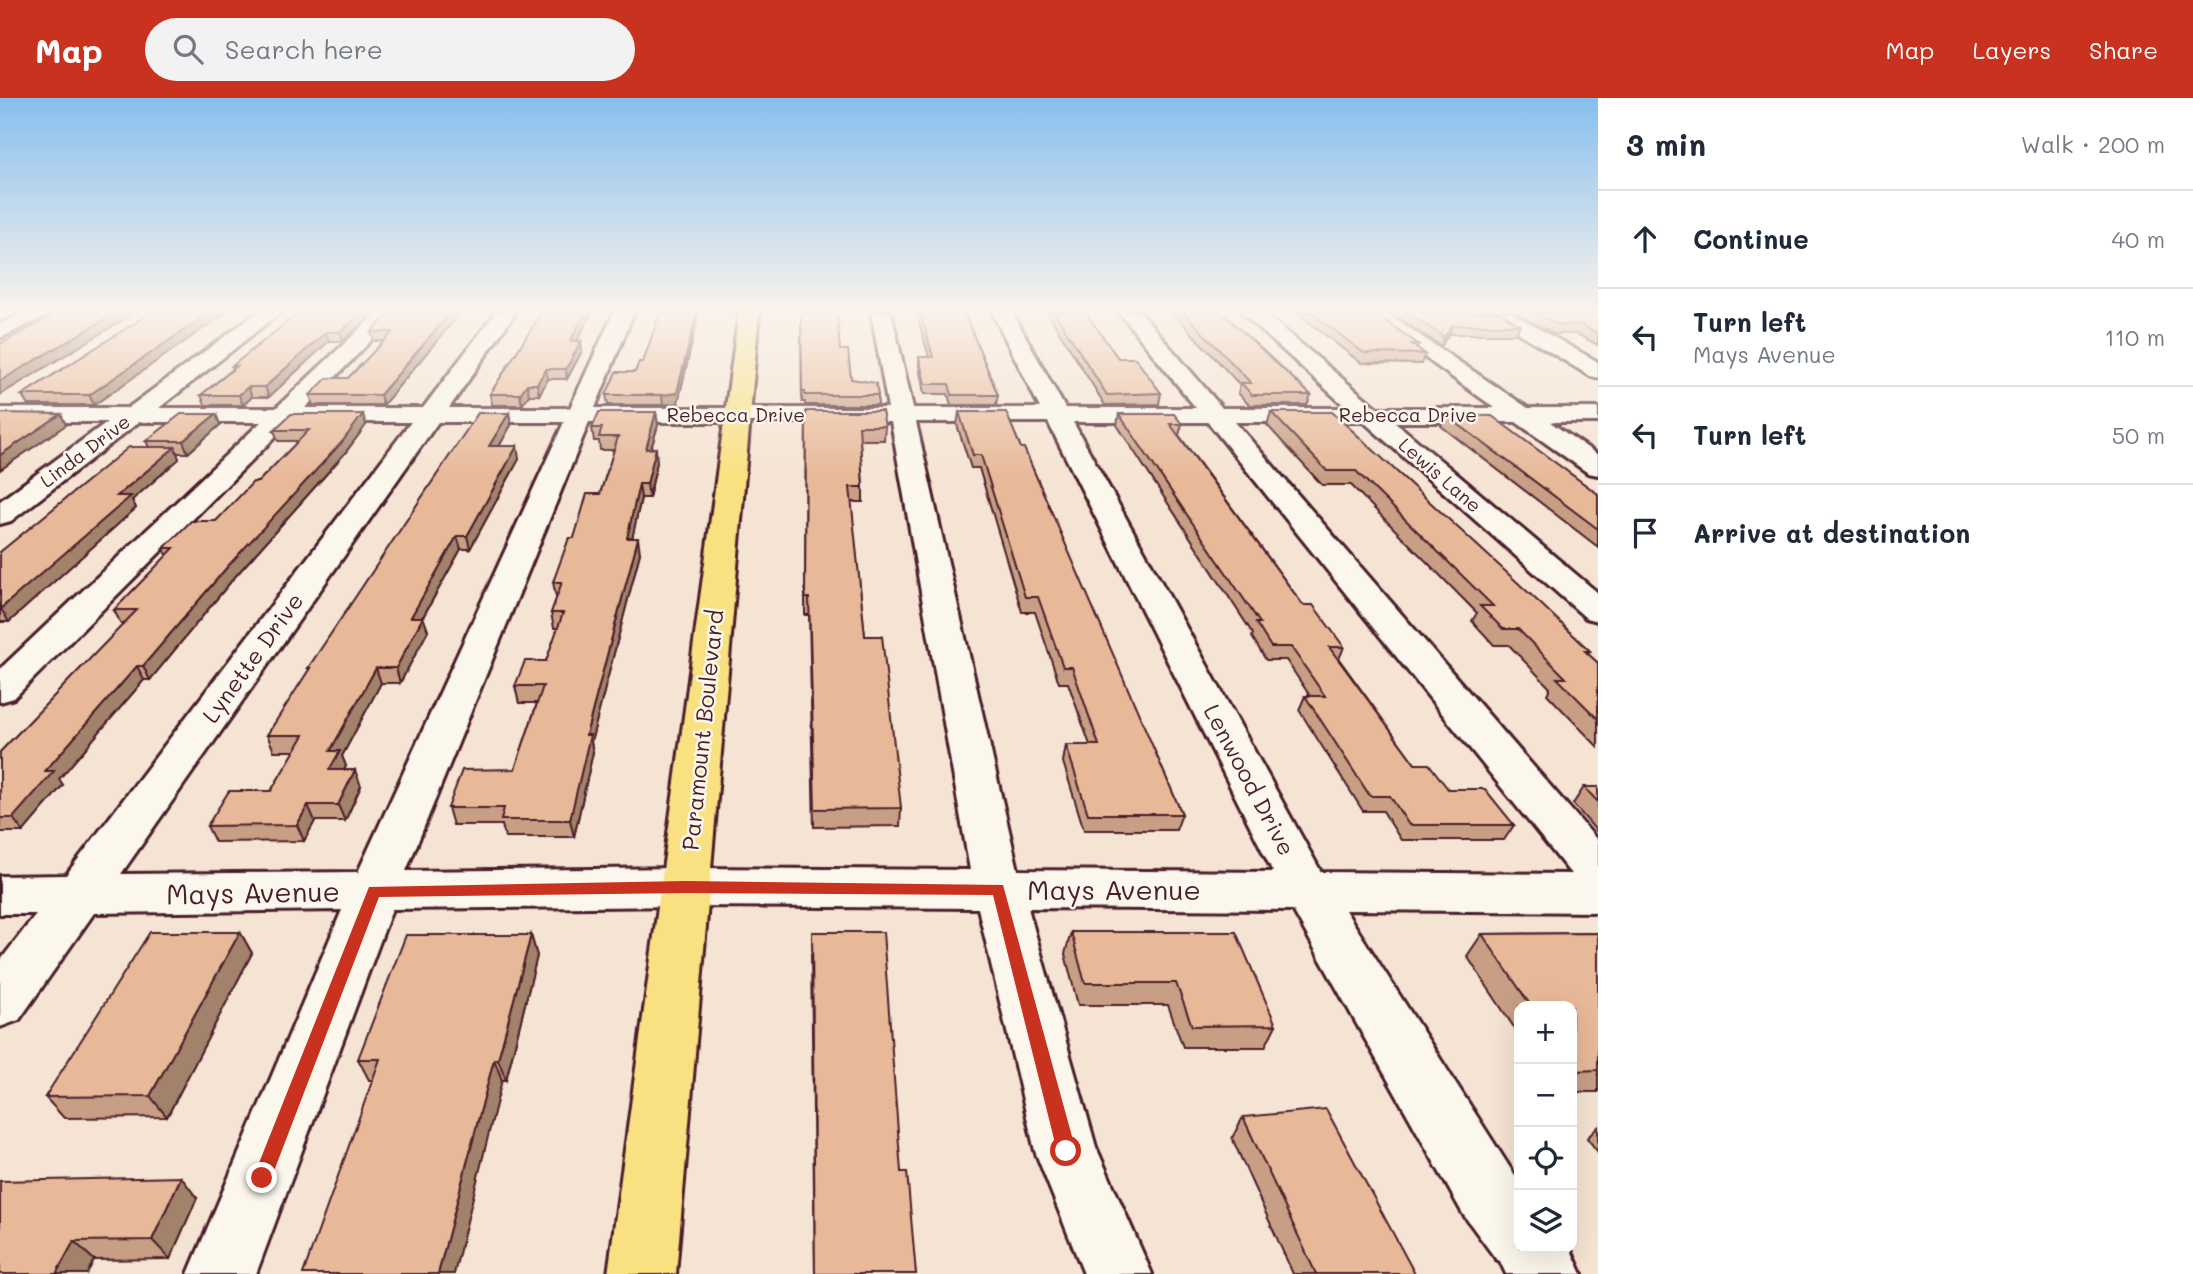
<!DOCTYPE html>
<meta charset="utf-8">
<style>
:root{--surface:#fff;--page:#f2f2f3;--text:#1f2937;--muted:#747a83;--line:#e0e1e3;--accent:#c8321e}
body{margin:0;font-family:Mali,sans-serif;background:var(--page);color:var(--text)}
.controls{position:absolute;right:21px;bottom:21px;display:grid;overflow:hidden;border-radius:14px;box-shadow:0 7px 28px #0002}
.controls button{width:63px;height:63px;display:grid;place-items:center;padding:0;border:0;border-bottom:2px solid var(--line);background:var(--surface);color:var(--text);font:35px sans-serif}
.stop{position:absolute;width:21px;height:21px;margin:-16px;border:5px solid #c8321e;border-radius:50%;background:#fff}
.stop.end{background:#c8321e;border-color:#fff;box-shadow:0 2px 7px #0008}
.list{margin:0;padding:0;list-style:none}
h2{display:flex;justify-content:space-between;align-items:center;height:91px;margin:0;padding:0 28px;font-size:30px}
h2 small{font-size:23px;font-weight:400;color:var(--muted)}
.list li{display:grid;grid-template-columns:46px 1fr auto;gap:21px;align-items:center;box-sizing:border-box;height:98px;padding:0 28px;border-top:2px solid var(--line)}
.list b{display:block;font-size:26px;white-space:nowrap}
.list p{margin:0;font-size:23px;white-space:nowrap;color:var(--muted)}
.list em{font-size:23px;font-style:normal;color:var(--muted)}
.icon{flex:none;width:38px;height:38px;fill:none;stroke:currentColor;stroke-width:2;stroke-linecap:round;stroke-linejoin:round}
.map{position:relative;flex:none;width:1598px;height:1176px;overflow:hidden}
header{display:flex;align-items:center;gap:42px;box-sizing:border-box;height:98px;padding:0 35px;background:var(--accent);color:#fff}
header strong{font-size:33px}
nav{display:flex;gap:38px;margin-inline-start:auto;font-size:24px}
.search{width:490px;height:63px;background:var(--page);display:flex;align-items:center;gap:18px;box-sizing:border-box;padding:0 24px;border-radius:38px;color:var(--muted);font-size:26px}
main{display:flex}
aside{flex:1;background:var(--surface)}
.map>svg:first-child{display:block}
</style>
<header>
<strong>Map</strong>
<div class="search"><svg class="icon" aria-label="search" viewBox="0 0 24 24"><circle cx="10" cy="10" r="6"/><path d="M15 15l6 6"/></svg>Search here</div>
<nav><a>Map</a><a>Layers</a><a>Share</a></nav>
</header>
<main>
<div class="map">
<svg width="1598" height="1176" viewBox="0 0 1598 1176">
<rect width="100%" height="100%" fill="#f5e4d3"/>
<filter id="ink" filterUnits="userSpaceOnUse"><feTurbulence type="fractalNoise" baseFrequency=".0143" numOctaves="2"/><feDisplacementMap in="SourceGraphic" scale="14" xChannelSelector="R" yChannelSelector="G"/><feConvolveMatrix kernelMatrix="1 2 1 2 8 2 1 2 1" color-interpolation-filters="sRGB"/></filter>
<g filter="url(#ink)">
<g fill="none" stroke-linecap="round" stroke-linejoin="round">
<g stroke="#4a1f2b" stroke-width="6">
<g id="minor">
<polygon points="24,214 49,214 46,218 0,240 0,226"/>
<path d="M258,214h23l-122,96h117l102,-96h21l-94,96h118l73,-96h20l-67,96h121l44,-96h20l-39,96h293l-17,-96h20l22,96h127l-48,-96h20l53,96h131l-77,-96h21l82,96h125l-106,-96h22l114,96h118l-133,-96h23l143,96h70v14h-48l48,33v20l-10,-2 -72,-51h-121l203,171v28l-12,-3 -222,-196h-129l363,419v71l-253,-2 174,272v66h51l12,26h-76l-6,-13 -4,-2 -33,-45 -170,-304 -265,-2 68,239 56,127h-68l-49,-123 -57,-243 -292,-2 -294,3 -136,365h-68l154,-364 -248,3 -75,107 -19,7v-66l36,-47h-36v-38l66,-1 345,-453h-121l-276,276 -14,4v-33l261,-247h-122l-128,99 -11,3v-23l107,-79h-107v-14h128zM438,324h126l-206,450 -237,2zM589,324h302l79,448 -284,-2 -280,3zM916,324h132l225,450 -255,-2zM1073,324h135l363,452 -250,-2z"/>
<polygon points="1484,214 1509,214 1598,264 1598,280 1590,278"/>
</g>
</g>
<g stroke="#4a1f2b" stroke-width="6">
<polygon id="major" points="739,214 759,214 676,1176 608,1176"/>
</g>
<use href="#minor" fill="#fbf7ec" fill-rule="evenodd"/>
<use href="#major" fill="#f9e181" fill-rule="evenodd"/>
</g>
<g fill="#c89f84" stroke="#4a1f2b" stroke-width="2">
<polygon points="152,214 94,307 28,307 22,297"/>
<polygon points="375,214 343,243 329,243 269,299 252,299 243,307 205,307 201,297 233,271 232,268"/>
<polygon points="461,214 383,307 313,307 310,297 348,280 384,243 374,243 371,234"/>
<polygon points="801,214 840,252 851,281 878,297 878,307 805,307 805,304 802,304"/>
<polygon points="916,214 964,214 998,297 996,307 951,307 948,296 924,296 919,268 919,259 929,259"/>
<polygon points="1047,214 1085,214 1118,260 1161,295 1159,306 1105,307"/>
<polygon points="1172,214 1221,214 1311,297 1307,307 1249,307 1238,295 1240,287"/>
<polygon points="1296,214 1373,214 1418,246 1417,250 1425,256 1421,266 1361,265"/>
<polygon points="1390,214 1499,214 1520,227 1516,236 1449,236 1441,248"/>
<polygon points="1514,214 1598,214 1598,247 1577,236 1554,236"/>
<polygon points="577,243 581,243 582,253 567,281 548,281 539,297 529,297 522,307 492,307 490,296"/>
<polygon points="635,274 678,305 663,307 608,307 606,297"/>
<polygon points="806,313 885,328 884,342 860,342 863,389 863,404 851,404 865,538 901,710 900,728 814,729 809,517 805,517"/>
<polygon points="656,314 658,327 651,351 657,364 649,400 641,400 632,440 640,455 591,644 593,654 574,739 505,739 502,727 453,727 448,710 515,671 537,605 519,605 515,588 546,563 558,530 554,530 551,515 557,499 556,499 553,484 574,440 600,396 614,352 600,352 599,343 594,343 592,330"/>
<polygon points="959,314 1021,350 1182,716 1176,732 1084,732 1063,664 1066,647 1090,647 1068,585 1059,585 1035,514 1022,514 979,370 971,370 957,327"/>
<polygon points="1271,314 1332,314 1590,553 1588,556 1598,565 1598,649 1547,596 1550,590 1509,547 1494,547 1472,523 1477,515 1351,387 1322,387 1267,327"/>
<polygon points="509,315 511,327 499,348 519,361 470,451 461,451 423,519 428,533 400,585 381,585 342,658 346,668 344,672 361,688 345,723 315,723 304,743 215,744 207,728 271,693 295,653 274,653 267,637 309,573 308,570"/>
<polygon points="216,316 220,327 188,355 177,355 179,361 132,402 136,410 9,524 0,524 0,454 149,349 146,343"/>
<polygon points="1119,316 1182,326 1179,337 1303,507 1344,549 1339,561 1415,666 1448,691 1514,727 1504,742 1401,742 1383,713 1363,713 1299,612 1305,598 1310,598 1286,562 1266,562 1252,539 1253,536 1117,327"/>
<polygon points="1446,317 1598,396 1598,449 1441,328"/>
<polygon points="366,327 345,355 233,481 150,582 144,582 59,681 63,687 23,734 0,734 0,654 124,526 121,526 114,512 167,458 164,450 216,423 258,384 298,343 278,343 274,332"/>
<polygon points="1584,689 1598,689 1598,735 1573,706"/>
<polygon points="240,834 252,855 167,1019 64,1020 45,999"/>
<polygon points="1071,834 1276,927 1265,949 1183,949 1168,907 1078,907 1065,856"/>
<polygon points="1598,835 1598,994 1572,994 1572,908 1519,908 1519,937 1467,858 1482,836"/>
<polygon points="531,837 537,858 506,982 369,982 358,961"/>
<polygon points="811,855 901,1074 916,1176 815,1176"/>
<polygon points="1243,1019 1415,1176 1293,1176 1232,1040"/>
<polygon points="1598,1029 1598,1054 1587,1040"/>
<polygon points="0,1083 197,1100 170,1161 94,1162"/>
</g>
<g fill="#a2826b" stroke="#4a1f2b" stroke-width="2">
<polygon points="117,214 136,214 0,297 0,283"/>
<polygon points="211,214 227,214 94,307 89,297"/>
<polygon points="363,214 375,214 343,243 340,234"/>
<polygon points="451,214 461,214 383,307 380,297"/>
<polygon points="586,214 592,214 572,253 570,243"/>
<polygon points="697,214 699,214 678,305 663,307 662,297"/>
<polygon points="1453,227 1449,236 1441,248 1444,239"/>
<polygon points="326,234 329,243 269,299 265,289"/>
<polygon points="581,243 582,253 567,281 566,271"/>
<polygon points="546,271 548,281 539,297 537,286"/>
<polygon points="527,286 529,297 522,307 520,296"/>
<polygon points="248,289 252,299 243,307 239,297"/>
<polygon points="656,314 658,327 647,364 646,351"/>
<polygon points="509,315 511,327 492,361 489,348"/>
<polygon points="61,316 66,327 0,372 0,357"/>
<polygon points="216,316 220,327 188,355 183,343"/>
<polygon points="363,316 366,327 345,355 233,481 150,582 143,568 228,468"/>
<polygon points="517,348 519,361 470,451 467,438"/>
<polygon points="175,349 179,361 132,402 136,410 9,524 1,511 117,398"/>
<polygon points="656,350 657,364 649,400 647,386"/>
<polygon points="639,386 641,400 629,455 627,440"/>
<polygon points="457,438 461,451 415,533 411,519"/>
<polygon points="638,440 640,455 591,644 593,654 574,739 570,722 586,637"/>
<polygon points="423,519 428,533 400,585 396,570"/>
<polygon points="137,568 144,582 59,681 63,687 23,734 13,720 45,673"/>
<polygon points="376,570 381,585 342,658 346,668 335,688 329,672 330,653"/>
<polygon points="355,672 361,688 345,723 338,707"/>
<polygon points="308,707 315,723 304,743 297,727"/>
<polygon points="240,834 252,855 167,1019 150,998"/>
<polygon points="531,837 537,858 506,982 498,961"/>
<polygon points="494,961 502,982 454,1176 438,1176"/>
<polygon points="181,1079 197,1100 170,1161 152,1142"/>
<polygon points="74,1143 94,1162 87,1176 56,1176"/>
</g>
<g fill="#e8b999" stroke="#4a1f2b" stroke-width="2">
<polygon points="50,214 117,214 0,283 0,246 52,218"/>
<polygon points="152,214 211,214 89,297 22,297"/>
<polygon points="300,214 363,214 340,234 326,234 265,289 248,289 239,297 201,297 237,268 232,268"/>
<polygon points="391,214 451,214 380,297 310,297 327,280 348,280 393,234 371,234"/>
<polygon points="542,214 586,214 570,243 581,243 566,271 546,271 537,286 527,286 520,296 490,296"/>
<polygon points="660,214 697,214 677,295 662,297 606,297 616,274 635,274 639,264 643,264"/>
<polygon points="801,214 837,214 840,252 848,252 851,281 876,285 878,297 805,297 805,294 802,294"/>
<polygon points="920,214 964,214 998,297 952,297 949,286 925,286 919,259 933,259"/>
<polygon points="1054,214 1085,214 1118,260 1135,260 1161,295 1107,297"/>
<polygon points="1183,214 1221,214 1311,297 1252,297 1241,285 1251,285"/>
<polygon points="1310,214 1373,214 1418,246 1412,246 1425,256 1364,255"/>
<polygon points="1406,214 1499,214 1520,227 1453,227 1444,239"/>
<polygon points="1534,214 1598,214 1598,236 1581,227 1558,227"/>
<polygon points="806,313 882,313 885,328 859,328 863,389 850,389 865,538 882,538 901,710 815,711 809,500 805,500"/>
<polygon points="599,314 656,314 646,351 656,350 647,386 639,386 627,440 638,440 586,637 590,637 570,722 501,722 504,710 448,710 462,672 515,671 543,588 515,588 525,563 546,563 563,515 551,515 562,484 553,484 569,440 574,440 587,396 600,396 618,339 599,339 602,330 592,330"/>
<polygon points="959,314 1006,314 1021,350 1024,350 1182,716 1088,716 1066,647 1099,647 1072,569 1063,569 1038,499 1025,499 981,357 973,357"/>
<polygon points="1271,314 1332,314 1543,508 1590,553 1585,553 1598,565 1598,621 1557,580 1566,580 1518,531 1503,531 1480,508 1493,508 1356,373 1327,373"/>
<polygon points="0,315 61,316 0,357"/>
<polygon points="478,315 509,315 489,348 517,348 467,438 457,438 411,519 423,519 396,570 376,570 330,653 340,653 329,672 355,672 338,707 308,707 297,727 207,728 229,693 271,693 304,637 267,637 310,570 308,570"/>
<polygon points="181,316 216,316 183,343 146,343"/>
<polygon points="291,316 363,316 342,344 228,468 143,568 137,568 45,673 54,673 13,720 0,720 0,654 137,512 114,512 174,450 164,450 191,423 216,423 253,384 258,384 309,332 274,332"/>
<polygon points="1119,316 1174,316 1182,326 1170,326 1303,507 1313,507 1344,549 1329,549 1415,666 1429,666 1448,691 1485,691 1514,727 1409,727 1390,698 1370,698 1305,598 1325,598 1291,549 1271,549 1256,525 1260,525"/>
<polygon points="1446,317 1492,318 1598,396 1598,431"/>
<polygon points="129,349 175,349 117,398 131,398 0,511 0,454"/>
<polygon points="1584,689 1598,689 1598,704"/>
<polygon points="150,834 240,834 150,998 45,999"/>
<polygon points="812,834 883,834 901,1074 907,1074 916,1176 815,1176"/>
<polygon points="1071,834 1236,834 1276,927 1192,928 1176,885 1085,885"/>
<polygon points="1598,835 1598,972 1575,973 1572,967 1572,908 1531,908 1482,836"/>
<polygon points="406,837 531,837 498,961 494,961 438,1176 303,1176 380,961 358,961"/>
<polygon points="1326,1011 1415,1176 1316,1176 1243,1019"/>
<polygon points="181,1079 152,1142 74,1143 56,1176 0,1176 0,1083"/>
</g>
</g>
<linearGradient id="sky" x2="0" y2="1"><stop stop-color="#87bfee"/><stop offset="0.56" stop-color="#faf3eb"/><stop offset="1" stop-color="#faf3eb" stop-opacity="0"/></linearGradient>
<rect width="1598" height="379" fill="url(#sky)"/>
<polygon fill="#c8321e" points="686,783 1003,787 1076,1053 1073,1059 1066,1062 1060,1059 1057,1053 993,797 686,795 379,799 269,1086 262,1089 255,1086 253,1080 369,789"/>
<g text-anchor="middle" stroke-width="5" stroke-linejoin="round" paint-order="stroke">
<g font-size="19" fill="#4a1f2b" stroke="#fbf7ec">
<text x="736" y="324">Rebecca Drive</text>
<text x="1408" y="324">Rebecca Drive</text>
<text transform="translate(85 353) rotate(-37)" y="7">Linda Drive</text>
<text transform="translate(1440 377) rotate(41)" y="7">Lewis Lane</text>
</g>
<g font-size="23" fill="#4a1f2b" stroke="#fbf7ec">
<text transform="translate(253 560) rotate(-54)" y="8">Lynette Drive</text>
<text transform="translate(703 632) rotate(-84)" y="8">Paramount Boulevard</text>
<text transform="translate(1249 682) rotate(62)" y="8">Lenwood Drive</text>
</g>
<g font-size="28" fill="#4a1f2b" stroke="#fbf7ec">
<text x="1114" y="802">Mays Avenue</text>
<text transform="translate(253 795) rotate(-1)" y="10">Mays Avenue</text>
</g>
</g>
</svg>
<div class="controls">
<button>+</button>
<button>−</button>
<button><svg class="icon" aria-label="locate" viewBox="0 0 24 24"><circle cx="12" cy="12" r="6"/><path d="M12 2v4M12 18v4M2 12h4M18 12h4"/></svg></button>
<button><svg class="icon" aria-label="layers" viewBox="0 0 24 24"><path d="M12 4l9 5-9 5-9-5zM3 14l9 5 9-5"/></svg></button>
</div>
<div class="stop" style="left:1066px;top:1053px"></div>
<div class="stop end" style="left:262px;top:1080px"></div>
</div>
<aside>
<h2>3 min<small>Walk · 200 m</small></h2>
<ul class="list">
<li><svg class="icon" aria-label="ahead" viewBox="0 0 24 24"><path d="M12 20V5M6 11l6-6 6 6"/></svg><div><b>Continue</b></div><em>40 m</em></li>
<li><svg class="icon" aria-label="left" viewBox="0 0 24 24"><path d="M17 20v-9H6M10 6l-5 5 5 5"/></svg><div><b>Turn left</b><p>Mays Avenue</p></div><em>110 m</em></li>
<li><svg class="icon" aria-label="left" viewBox="0 0 24 24"><path d="M17 20v-9H6M10 6l-5 5 5 5"/></svg><div><b>Turn left</b></div><em>50 m</em></li>
<li><svg class="icon" aria-label="arrive" viewBox="0 0 24 24"><path d="M6 21V4h12l-3 4 3 4H6"/></svg><div><b>Arrive at destination</b></div></li>
</ul>
</aside>
</main>
